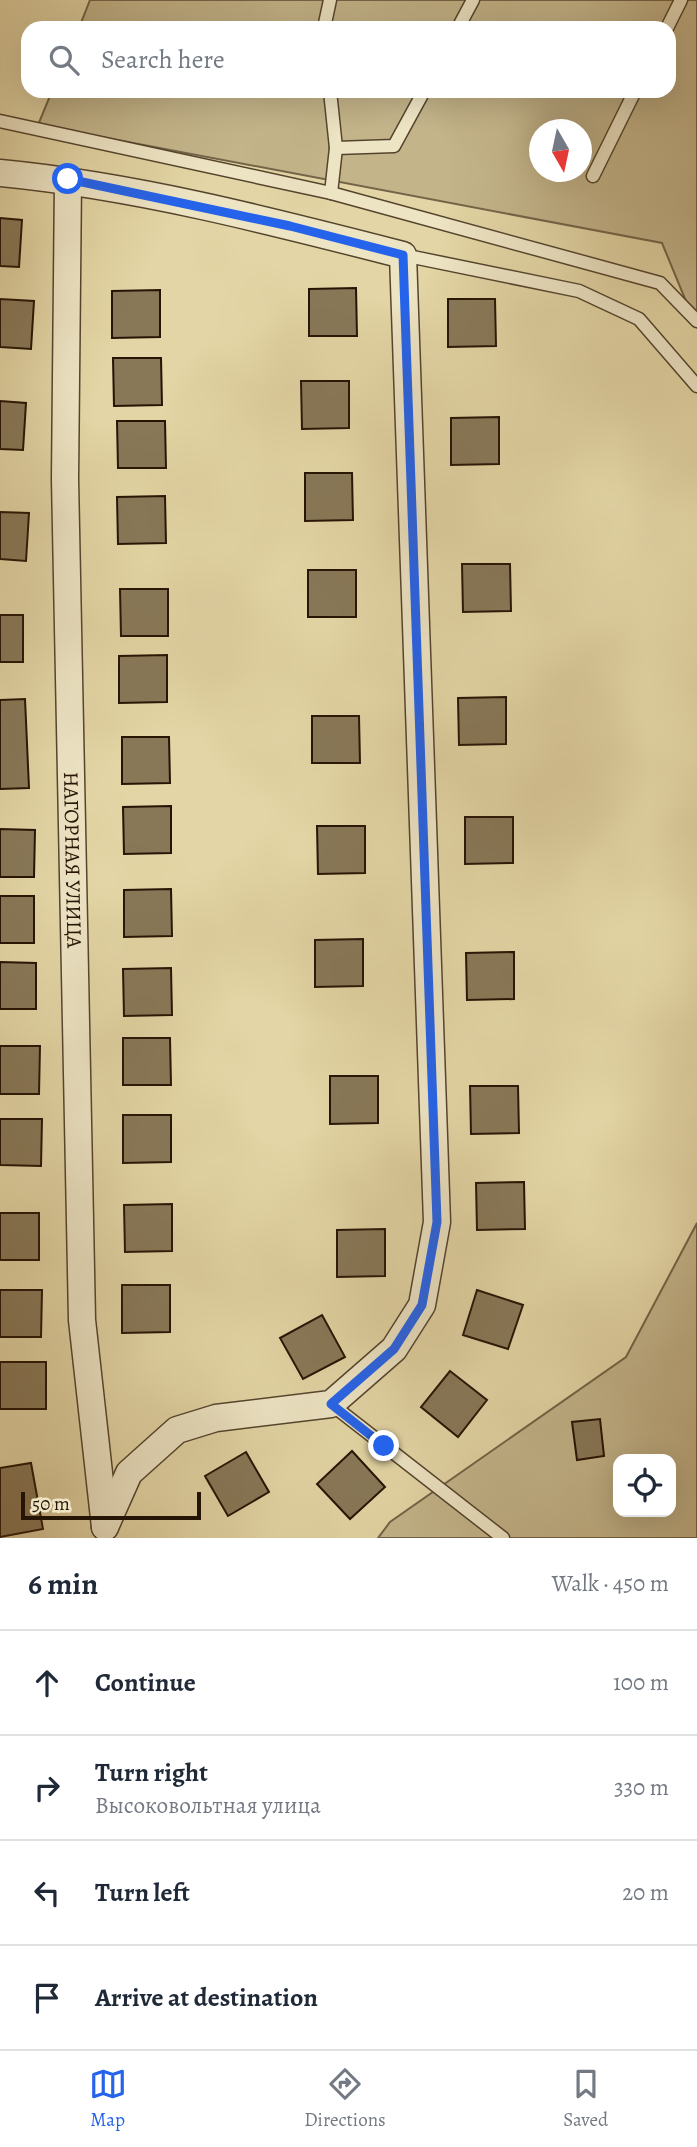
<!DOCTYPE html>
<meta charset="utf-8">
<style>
:root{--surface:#fff;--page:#f6f6f7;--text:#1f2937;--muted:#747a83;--line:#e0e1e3;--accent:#2563eb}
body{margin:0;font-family:Alegreya,serif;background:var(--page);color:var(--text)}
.controls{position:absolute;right:21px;bottom:21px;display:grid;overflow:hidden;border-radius:14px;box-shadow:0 7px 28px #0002}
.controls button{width:63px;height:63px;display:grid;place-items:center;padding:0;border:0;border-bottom:2px solid var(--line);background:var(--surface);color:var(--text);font:35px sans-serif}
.compass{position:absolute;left:529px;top:119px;width:63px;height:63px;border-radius:50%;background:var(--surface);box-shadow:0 7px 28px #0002;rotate:171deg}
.scale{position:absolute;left:21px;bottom:18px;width:180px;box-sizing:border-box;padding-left:7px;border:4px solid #261405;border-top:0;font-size:19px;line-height:24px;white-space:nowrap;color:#261405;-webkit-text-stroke:5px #ede4c4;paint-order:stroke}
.stop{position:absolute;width:21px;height:21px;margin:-16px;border:5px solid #2563eb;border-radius:50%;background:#fff}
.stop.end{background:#2563eb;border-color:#fff;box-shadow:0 2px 7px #0008}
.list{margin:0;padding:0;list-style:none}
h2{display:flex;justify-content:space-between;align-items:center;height:91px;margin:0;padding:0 28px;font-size:30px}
h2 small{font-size:23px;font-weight:400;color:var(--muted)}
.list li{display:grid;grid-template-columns:46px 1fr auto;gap:21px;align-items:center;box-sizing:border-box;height:105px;padding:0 28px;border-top:2px solid var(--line)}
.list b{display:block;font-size:26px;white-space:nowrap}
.list p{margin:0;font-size:23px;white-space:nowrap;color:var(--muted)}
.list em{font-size:23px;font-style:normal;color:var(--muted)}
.icon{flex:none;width:38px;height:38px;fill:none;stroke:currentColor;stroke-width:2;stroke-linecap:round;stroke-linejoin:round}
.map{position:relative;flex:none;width:697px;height:1538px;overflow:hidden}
.search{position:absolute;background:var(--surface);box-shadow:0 7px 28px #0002;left:21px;right:21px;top:21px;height:77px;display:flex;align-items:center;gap:18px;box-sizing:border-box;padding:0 24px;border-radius:21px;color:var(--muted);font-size:26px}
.sheet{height:511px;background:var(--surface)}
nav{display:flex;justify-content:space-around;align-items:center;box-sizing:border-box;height:98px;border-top:2px solid var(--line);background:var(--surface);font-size:19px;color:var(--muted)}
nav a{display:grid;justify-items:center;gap:4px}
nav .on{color:var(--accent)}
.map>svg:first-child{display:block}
</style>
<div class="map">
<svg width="697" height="1538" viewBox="0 0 697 1538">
<rect width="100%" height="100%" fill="#e3d5a5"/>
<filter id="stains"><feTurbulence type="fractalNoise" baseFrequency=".00286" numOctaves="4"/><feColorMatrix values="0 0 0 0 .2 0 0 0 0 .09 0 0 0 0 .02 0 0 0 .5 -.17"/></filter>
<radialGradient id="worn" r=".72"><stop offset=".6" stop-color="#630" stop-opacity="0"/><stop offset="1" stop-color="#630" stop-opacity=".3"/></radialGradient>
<g fill="#c3b48a" stroke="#746448" stroke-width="2" fill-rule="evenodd">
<path d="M90,0h607v328l-35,-85 -624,-118 14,-34h617v-63h-590zM540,130h42v42h-42z"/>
<path d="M697,1223v315h-319l12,-16 236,-165zM618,1459h53v53h-53z"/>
</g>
<g fill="#887858" stroke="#261405" stroke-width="2">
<polygon points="0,218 22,220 19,267 0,266"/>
<polygon points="356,288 357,336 309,336 309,289"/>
<polygon points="160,290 160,337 112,338 112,291"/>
<polygon points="0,299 34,301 31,349 0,347"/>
<polygon points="448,299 495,299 496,346 448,347"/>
<polygon points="113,358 161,358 162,405 114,406"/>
<polygon points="301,381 349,381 349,428 302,429"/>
<polygon points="0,401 26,403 23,450 0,449"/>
<polygon points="499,417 499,464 451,465 451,418"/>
<polygon points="117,421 165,421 166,468 118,468"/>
<polygon points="305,473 352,473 353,520 305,521"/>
<polygon points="165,496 166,543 118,544 117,497"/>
<polygon points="0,512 29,513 26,561 0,559"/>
<polygon points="462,564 510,564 511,611 463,612"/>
<rect x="308" y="570" width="48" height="47"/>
<polygon points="120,589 168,589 168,636 121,636"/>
<rect x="0" y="615" width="23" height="47"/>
<polygon points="167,655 167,702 119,703 119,656"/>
<polygon points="506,697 506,744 459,745 458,698"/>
<polygon points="25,699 29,788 0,789 0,700"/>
<polygon points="312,716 359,716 360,763 312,763"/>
<polygon points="122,737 169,737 170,783 122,784"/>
<polygon points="171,806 171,853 124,854 123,807"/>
<polygon points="465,817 513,817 513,863 465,864"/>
<polygon points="317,826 365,826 365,873 318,874"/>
<polygon points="0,829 35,830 34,877 0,877"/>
<polygon points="171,889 172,936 124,937 124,890"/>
<rect x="0" y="896" width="34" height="47"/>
<polygon points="363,939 363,986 315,987 315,940"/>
<polygon points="514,952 514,999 467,1000 466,953"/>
<polygon points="0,962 36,963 36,1009 0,1009"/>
<polygon points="171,968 172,1015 124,1016 123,969"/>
<polygon points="123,1038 170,1038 171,1085 123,1085"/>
<polygon points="0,1046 40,1046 39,1094 0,1094"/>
<polygon points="330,1076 378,1076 378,1123 330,1124"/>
<polygon points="470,1086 518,1086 519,1133 471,1134"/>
<polygon points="123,1115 171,1115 171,1162 123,1163"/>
<polygon points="0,1119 42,1119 41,1166 0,1165"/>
<polygon points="524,1182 525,1229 477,1230 476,1183"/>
<polygon points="172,1204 172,1251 125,1252 124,1205"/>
<rect x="0" y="1213" width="39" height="47"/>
<polygon points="385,1229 385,1276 337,1277 337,1230"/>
<polygon points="122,1285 170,1285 170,1332 122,1333"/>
<polygon points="0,1290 42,1290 41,1337 0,1337"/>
<polygon points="477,1290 523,1305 508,1349 463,1335"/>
<polygon points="322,1315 345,1357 303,1379 280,1338"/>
<rect x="0" y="1362" width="46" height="47"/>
<polygon points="450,1371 487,1400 458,1437 421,1407"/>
<polygon points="600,1419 604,1456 577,1460 572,1422"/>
<polygon points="352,1451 385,1487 350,1519 317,1484"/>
<polygon points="246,1452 269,1492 228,1516 205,1476"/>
<polygon points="31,1463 43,1529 0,1537 0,1468"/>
</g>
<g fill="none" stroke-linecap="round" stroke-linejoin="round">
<g stroke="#55442d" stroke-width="15">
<g id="lane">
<polyline points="324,28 330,0"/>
<polyline points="458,28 473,0"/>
<polyline points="667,28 681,0"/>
<polyline points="330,91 336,148 331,193"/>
<polyline points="0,121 331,193 660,283 697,321"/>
<polyline points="336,148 394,146 424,91"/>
<polyline points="593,176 635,91"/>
<polyline points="403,255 579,291 639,319 697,386"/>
<polyline points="331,1404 503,1538"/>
</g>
</g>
<g stroke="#55442d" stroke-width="29">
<g id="street">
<path d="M0,173c136,13 271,48 403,82l34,967 -15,83 -28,44 -63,55 -115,14 -39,12 -48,43 -24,54"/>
<path id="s1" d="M68,179l-3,300 17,841 23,207"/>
</g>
</g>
<use href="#lane" stroke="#ede4c4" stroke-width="12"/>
<use href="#street" stroke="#ede4c4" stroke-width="26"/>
</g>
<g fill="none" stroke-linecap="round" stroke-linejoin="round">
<polyline stroke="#2563eb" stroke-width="9" points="68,179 290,226 403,255 437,1222 422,1305 394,1349 331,1404 384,1446"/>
</g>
<g text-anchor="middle" stroke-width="5" stroke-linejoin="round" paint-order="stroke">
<g font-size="21" fill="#261405" stroke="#ede4c4">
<text dy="7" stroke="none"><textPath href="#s1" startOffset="681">НАГОРНАЯ УЛИЦА</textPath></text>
</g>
</g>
<rect width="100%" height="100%" filter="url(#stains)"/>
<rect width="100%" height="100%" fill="url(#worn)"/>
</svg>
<div class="controls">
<button><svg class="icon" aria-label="locate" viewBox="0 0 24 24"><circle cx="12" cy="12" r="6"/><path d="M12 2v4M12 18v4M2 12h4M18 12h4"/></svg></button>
</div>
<svg class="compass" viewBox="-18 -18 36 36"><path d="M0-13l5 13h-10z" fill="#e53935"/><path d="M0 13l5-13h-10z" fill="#747a83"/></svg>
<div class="scale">50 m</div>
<div class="stop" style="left:68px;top:179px"></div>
<div class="stop end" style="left:384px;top:1446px"></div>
<div class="search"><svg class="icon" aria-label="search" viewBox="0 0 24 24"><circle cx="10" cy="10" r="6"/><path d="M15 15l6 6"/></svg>Search here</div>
</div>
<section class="sheet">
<h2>6 min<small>Walk · 450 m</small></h2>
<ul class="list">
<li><svg class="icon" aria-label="ahead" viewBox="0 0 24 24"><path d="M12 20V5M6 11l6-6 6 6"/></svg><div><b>Continue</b></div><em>100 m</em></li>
<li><svg class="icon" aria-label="right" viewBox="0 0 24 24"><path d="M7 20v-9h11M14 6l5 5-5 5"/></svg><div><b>Turn right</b><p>Высоковольтная улица</p></div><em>330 m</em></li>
<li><svg class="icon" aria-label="left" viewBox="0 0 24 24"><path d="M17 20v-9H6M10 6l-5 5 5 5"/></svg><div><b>Turn left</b></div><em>20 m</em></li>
<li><svg class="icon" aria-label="arrive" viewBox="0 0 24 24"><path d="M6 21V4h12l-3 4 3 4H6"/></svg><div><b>Arrive at destination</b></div></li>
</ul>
</section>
<nav>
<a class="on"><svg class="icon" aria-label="map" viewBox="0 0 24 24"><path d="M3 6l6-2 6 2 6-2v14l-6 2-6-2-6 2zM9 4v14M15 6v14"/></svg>Map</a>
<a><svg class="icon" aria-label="directions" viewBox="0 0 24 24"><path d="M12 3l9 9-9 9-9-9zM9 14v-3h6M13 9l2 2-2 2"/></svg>Directions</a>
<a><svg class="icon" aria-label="saved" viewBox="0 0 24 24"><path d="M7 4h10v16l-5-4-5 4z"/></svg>Saved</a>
</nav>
